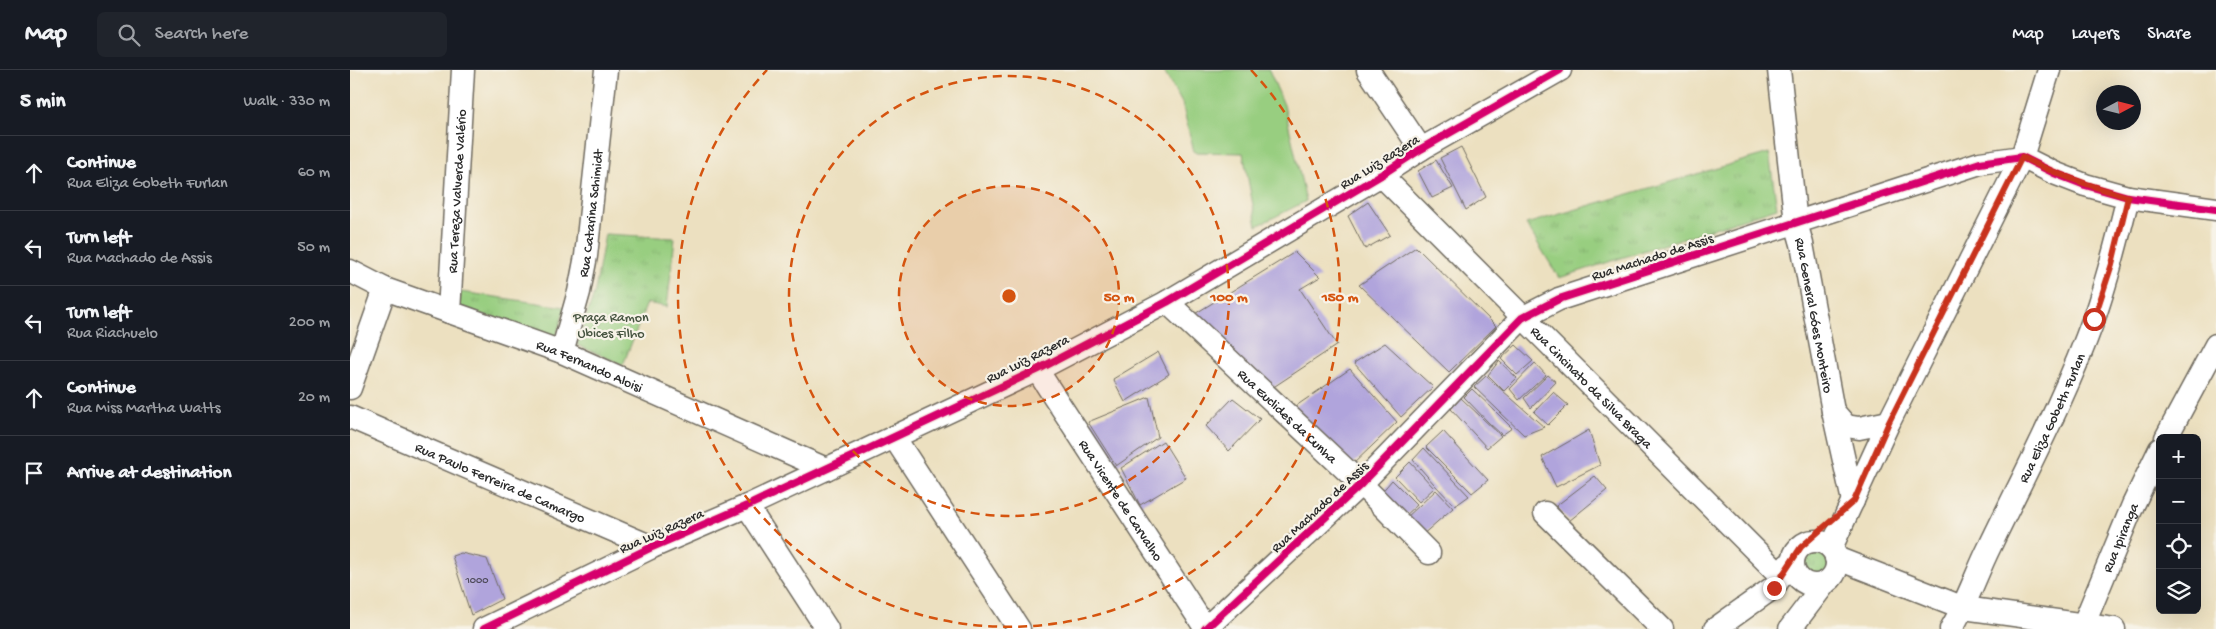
<!DOCTYPE html>
<meta charset="utf-8">
<style>
:root{--surface:#171b24;--page:#20242c;--text:#f1f3f6;--muted:#9ea1a6;--line:#363941}
body{margin:0;font-family:"Gochi Hand",sans-serif;background:var(--page);color:var(--text)}
.controls{position:absolute;right:15px;bottom:15px;display:grid;overflow:hidden;border-radius:8px;box-shadow:0 5px 20px #0002}
.controls button{width:45px;height:45px;display:grid;place-items:center;padding:0;border:0;border-bottom:1px solid var(--line);background:var(--surface);color:var(--text);font:25px sans-serif}
.compass{position:absolute;left:1746px;top:15px;width:45px;height:45px;border-radius:50%;background:var(--surface);box-shadow:0 5px 20px #0002;rotate:83deg}
.stop{position:absolute;width:15px;height:15px;margin:-11px;border:4px solid #c8321e;border-radius:50%;background:#fff}
.stop.end{background:#c8321e;border-color:#fff;box-shadow:0 1px 5px #0008}
.list{margin:0;padding:0;list-style:none}
h2{display:flex;justify-content:space-between;align-items:center;height:65px;margin:0;padding:0 20px;font-size:21px}
h2 small{font-size:16px;font-weight:400;color:var(--muted)}
.list li{display:grid;grid-template-columns:32px 1fr auto;gap:15px;align-items:center;box-sizing:border-box;height:75px;padding:0 20px;border-top:1px solid var(--line)}
.list b{display:block;font-size:19px;white-space:nowrap}
.list p{margin:0;font-size:16px;white-space:nowrap;color:var(--muted)}
.list em{font-size:16px;font-style:normal;color:var(--muted)}
.icon{flex:none;width:28px;height:28px;fill:none;stroke:currentColor;stroke-width:2;stroke-linecap:round;stroke-linejoin:round}
.map{position:relative;flex:none;width:1866px;height:559px;overflow:hidden}
header{display:flex;align-items:center;gap:30px;box-sizing:border-box;height:70px;padding:0 25px;background:var(--surface);border-bottom:1px solid var(--line)}
header strong{font-size:24px}
nav{display:flex;gap:28px;margin-inline-start:auto;font-size:18px}
.search{width:350px;height:45px;background:var(--page);display:flex;align-items:center;gap:12px;box-sizing:border-box;padding:0 18px;border-radius:8px;color:var(--muted);font-size:19px}
main{display:flex}
aside{flex:1;background:var(--surface)}
.map>svg:first-child{display:block}
</style>
<header>
<strong>Map</strong>
<div class="search"><svg class="icon" aria-label="search" viewBox="0 0 24 24"><circle cx="10" cy="10" r="6"/><path d="M15 15l6 6"/></svg>Search here</div>
<nav><a>Map</a><a>Layers</a><a>Share</a></nav>
</header>
<main>
<aside>
<h2>5 min<small>Walk · 330 m</small></h2>
<ul class="list">
<li><svg class="icon" aria-label="ahead" viewBox="0 0 24 24"><path d="M12 20V5M6 11l6-6 6 6"/></svg><div><b>Continue</b><p>Rua Eliza Gobeth Furlan</p></div><em>60 m</em></li>
<li><svg class="icon" aria-label="left" viewBox="0 0 24 24"><path d="M17 20v-9H6M10 6l-5 5 5 5"/></svg><div><b>Turn left</b><p>Rua Machado de Assis</p></div><em>50 m</em></li>
<li><svg class="icon" aria-label="left" viewBox="0 0 24 24"><path d="M17 20v-9H6M10 6l-5 5 5 5"/></svg><div><b>Turn left</b><p>Rua Riachuelo</p></div><em>200 m</em></li>
<li><svg class="icon" aria-label="ahead" viewBox="0 0 24 24"><path d="M12 20V5M6 11l6-6 6 6"/></svg><div><b>Continue</b><p>Rua Miss Martha Watts</p></div><em>20 m</em></li>
<li><svg class="icon" aria-label="arrive" viewBox="0 0 24 24"><path d="M6 21V4h12l-3 4 3 4H6"/></svg><div><b>Arrive at destination</b></div></li>
</ul>
</aside>
<div class="map">
<svg width="1866" height="559" viewBox="0 0 1866 559">
<defs>
<pattern id="grass-tufts" width="24" height="20" patternUnits="userSpaceOnUse" patternTransform="scale(1.25)"><rect width="24" height="20" fill="#98ce80"/><path d="M3 7l-1-3M5 7V3M7 7l1-3M15 17l-1-3M17 17v-4M19 17l1-3" fill="none" stroke="#83b16f"/></pattern>
</defs>
<rect width="100%" height="100%" fill="#f7f3e8"/>
<filter id="ink" filterUnits="userSpaceOnUse"><feTurbulence type="fractalNoise" baseFrequency=".02" numOctaves="2"/><feDisplacementMap in="SourceGraphic" scale="10" xChannelSelector="R" yChannelSelector="G"/><feConvolveMatrix kernelMatrix="1 2 1 2 8 2 1 2 1" color-interpolation-filters="sRGB"/></filter>
<filter id="wash" filterUnits="userSpaceOnUse"><feTurbulence type="fractalNoise" baseFrequency=".0096" numOctaves="4" result="noise"/><feDisplacementMap in="SourceGraphic" scale="20" xChannelSelector="R" yChannelSelector="G"/><feGaussianBlur stdDeviation="1.12" result="paint"/><feColorMatrix in="noise" values="0 0 0 0 0 0 0 0 0 0 0 0 0 0 0 0 0 1.4 0 .05"/><feComposite in="paint" operator="in"/></filter>
<g filter="url(#wash)">
<rect width="100%" height="100%" fill="#ece0c0"/>
<g fill="url(#grass-tufts)" stroke="#627c56">
<polygon points="1419,83 1427,138 1209,208 1176,154"/>
<polygon points="255,164 325,168 317,237 297,233 273,295 227,275 245,221"/>
<polygon points="111,222 215,237 205,271 109,236"/>
<circle cx="1465" cy="494" r="15"/>
</g>
<polygon fill="#98ce80" stroke="#627c56" points="813,0 919,0 934,35 956,131 907,156 893,83 844,82 832,33"/>
<g id="blocks">
<g fill="#b0a4dc">
<polygon points="1111,77 1136,127 1116,140 1090,88"/>
<polygon points="1086,90 1103,118 1082,128 1068,101"/>
<polygon points="1018,132 1040,165 1015,179 998,146"/>
<polygon points="1066,177 1146,256 1099,302 1009,215"/>
<polygon points="945,182 970,207 950,219 987,275 919,320 843,245"/>
<polygon points="1035,273 1083,317 1051,347 1004,293"/>
<polygon points="1166,275 1183,291 1167,305 1151,289"/>
<polygon points="808,282 819,304 775,332 763,309"/>
<polygon points="1149,291 1167,308 1154,321 1138,305"/>
<polygon points="1185,293 1196,305 1169,330 1160,319"/>
<polygon points="1000,299 1047,352 1000,397 943,338"/>
<polygon points="1198,305 1206,312 1181,338 1174,328"/>
<polygon points="1136,306 1194,357 1174,365 1124,317"/>
<polygon points="1122,319 1145,341 1162,358 1152,365 1139,353 1114,327"/>
<polygon points="1203,322 1218,335 1198,355 1184,342"/>
<polygon points="799,327 808,367 766,396 738,352"/>
<polygon points="883,328 910,349 879,381 856,356"/>
<polygon points="1111,328 1151,366 1137,378 1101,339"/>
<polygon points="1239,360 1250,395 1206,417 1192,387"/>
<polygon points="1093,361 1138,410 1122,423 1076,377"/>
<polygon points="813,371 836,408 790,435 771,398"/>
<polygon points="1074,378 1119,426 1105,436 1084,414 1063,390"/>
<polygon points="1060,392 1084,418 1069,432 1045,407"/>
<polygon points="1245,406 1257,420 1219,451 1206,436"/>
<polygon points="1042,410 1067,435 1054,447 1030,424"/>
<polygon points="1086,420 1103,438 1071,466 1055,449"/>
<polygon points="111,483 137,489 152,529 121,545 102,486"/>
</g>
</g>
</g>
<g filter="url(#ink)">
<use href="#blocks" fill-opacity="0" stroke="#6f6a5f" stroke-width="1"/>
<g fill="none" stroke-linecap="round" stroke-linejoin="round">
<g stroke="#6f6a5f" stroke-width="25">
<g id="minor">
<polyline points="1018,0 1071,79"/>
<path id="s1" d="M1429,0l17,153 6,21 31,167 20,90"/>
<path id="s2" d="M1031,105l400,401"/>
<path id="s3" d="M0,201l35,18 177,63 264,117"/>
<path id="s4" d="M817,232l194,182 68,69"/>
<path id="s5" d="M99,242l14,-242"/>
<path id="s6" d="M212,282l17,-60 7,-36 20,-186"/>
<path id="s7" d="M687,300l169,259"/>
<polyline points="0,318 35,219"/>
<polyline points="1483,341 1496,356 1509,358 1539,352"/>
<path id="s8" d="M0,347l302,130"/>
<polyline points="544,367 669,559"/>
<polyline points="1816,368 1866,275"/>
<polyline points="397,436 477,559"/>
<polyline points="1195,443 1312,559"/>
<circle cx="1465" cy="493" r="22"/>
<polyline points="1481,478 1539,352 1672,87 1699,0"/>
<polyline points="1486,488 1614,538 1764,559"/>
<path id="s9" d="M1733,556l50,-121 27,-56"/>
<polyline points="134,559 302,477 397,436 687,300 817,232 1031,105 1071,79 1210,0"/>
<polyline points="855,559 1011,414 1172,248 1209,229 1630,93 1672,87 1704,103 1735,115 1778,127 1866,139"/>
<polyline points="1365,559 1424,517 1438,495"/>
<polyline points="1440,559 1475,513"/>
<path id="s10" d="M1601,559c16,-26 25,-55 39,-83 36,-75 76,-150 104,-228 14,-40 24,-80 34,-121"/>
</g>
</g>
<use href="#minor" stroke="#fff" stroke-width="22"/>
<g stroke="#f7f3e8" stroke-width="11">
<g id="cycleway">
<polyline points="134,559 302,477 397,436 687,300 817,232 1031,105 1071,79 1210,0"/>
<polyline points="855,559 1011,414 1172,248 1209,229 1630,93 1672,87 1704,103 1735,115 1778,127 1866,139"/>
</g>
</g>
<use href="#cycleway" stroke="#d6006c" stroke-width="8"/>
</g>
</g>
<g fill="none" stroke-linecap="round" stroke-linejoin="round" filter="url(#ink)">
<path stroke="#c8321e" stroke-width="6" d="M1424,518l27,-41 53,-46 35,-79 133,-265c35,18 69,29 106,40l-16,67 -18,55"/>
</g>
<circle cx="659" cy="226" r="110" fill="#d5540f" fill-opacity=".12"/>
<g fill="none" stroke="#d5540f" stroke-width="2.5" stroke-dasharray="9 6">
<circle cx="659" cy="226" r="110"/>
<circle cx="659" cy="226" r="220"/>
<path d="M901 0A331 331 0 1 1 417 0"/>
</g>
<g text-anchor="middle" stroke-width="4.5" stroke-linejoin="round" paint-order="stroke">
<g font-size="11" fill="#4c4957">
<text x="127" y="513">1000</text>
</g>
<g font-size="14" fill="#2b2b2b" stroke="#f7f3e8">
<text transform="translate(1029 91) rotate(-32)" y="5">Rua Luiz Razera</text>
<text dy="5" stroke="none"><textPath href="#s5" startOffset="121">Rua Tereza Valverde Valério</textPath></text>
<text dy="5" stroke="none"><textPath href="#s6" startOffset="142">Rua Catarina Schimidt</textPath></text>
<text transform="translate(1302 186) rotate(-18)" y="5">Rua Machado de Assis</text>
<text dy="5" stroke="none"><textPath href="#s1" startOffset="248">Rua General Góes Monteiro</textPath></text>
<text transform="translate(677 288) rotate(-27)" y="5">Rua Luiz Razera</text>
<text dy="5" stroke="none"><textPath href="#s3" startOffset="258">Rua Fernando Aloisi</textPath></text>
<text dy="5" stroke="none"><textPath href="#s2" startOffset="299">Rua Cincinato da Silva Braga</textPath></text>
<text dy="5" stroke="none"><textPath href="#s4" startOffset="166">Rua Euclides da Cunha</textPath></text>
<text dy="5" stroke="none"><textPath href="#s10" startOffset="234">Rua Eliza Gobeth Furlan</textPath></text>
<text dy="5" stroke="none"><textPath href="#s8" startOffset="164">Rua Paulo Ferreira de Camargo</textPath></text>
<text dy="5" stroke="none"><textPath href="#s7" startOffset="155">Rua Vicente de Carvalho</textPath></text>
<text transform="translate(969 436) rotate(-43)" y="5">Rua Machado de Assis</text>
<text transform="translate(311 460) rotate(-24)" y="5">Rua Luiz Razera</text>
<text dy="5" stroke="none"><textPath href="#s9" startOffset="96">Rua Ipiranga</textPath></text>
</g>
<g font-size="14" fill="#465440" stroke="#f7f3e8">
<text x="261" y="251">Praça Ramon<tspan x="261" dy="16">Ubices Filho</tspan></text>
</g>
</g>
<circle cx="659" cy="226" r="8" fill="#d5540f" stroke="#f7f3e8" stroke-width="2.5"/>
<g font-size="15" text-anchor="middle" font-weight="bold" fill="#d5540f" stroke="#f7f3e8" stroke-width="4.5" stroke-linejoin="round" paint-order="stroke">
<text x="769" y="231">50 m</text>
<text x="879" y="231">100 m</text>
<text x="990" y="231">150 m</text>
</g>
</svg>
<div class="controls">
<button>+</button>
<button>−</button>
<button><svg class="icon" aria-label="locate" viewBox="0 0 24 24"><circle cx="12" cy="12" r="6"/><path d="M12 2v4M12 18v4M2 12h4M18 12h4"/></svg></button>
<button><svg class="icon" aria-label="layers" viewBox="0 0 24 24"><path d="M12 4l9 5-9 5-9-5zM3 14l9 5 9-5"/></svg></button>
</div>
<svg class="compass" viewBox="-18 -18 36 36"><path d="M0-13l5 13h-10z" fill="#e53935"/><path d="M0 13l5-13h-10z" fill="#9ea1a6"/></svg>
<div class="stop" style="left:1744px;top:249px"></div>
<div class="stop end" style="left:1424px;top:518px"></div>
</div>
</main>
